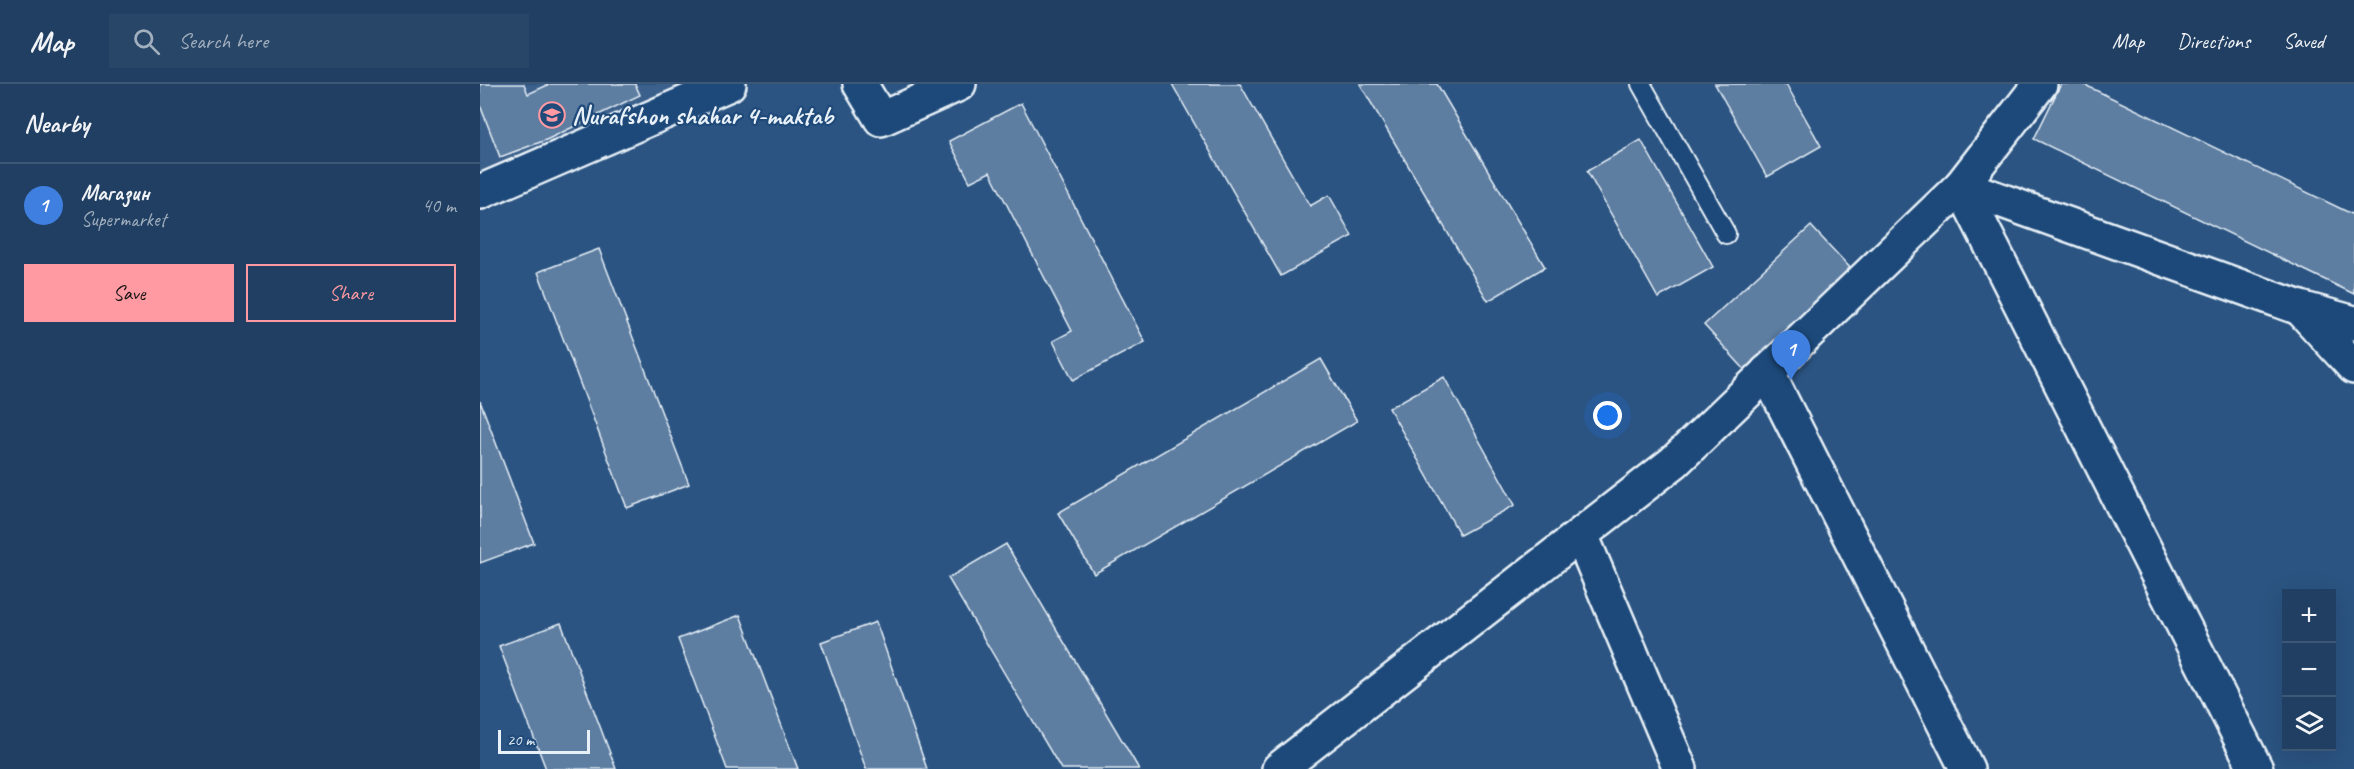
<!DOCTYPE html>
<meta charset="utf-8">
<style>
:root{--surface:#203f62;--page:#284668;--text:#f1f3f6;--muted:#a2afbe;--line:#3d5877;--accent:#ff9aa2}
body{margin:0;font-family:Caveat,sans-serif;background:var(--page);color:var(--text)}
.controls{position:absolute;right:18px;bottom:18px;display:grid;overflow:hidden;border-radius:0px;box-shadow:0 6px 24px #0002}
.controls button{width:54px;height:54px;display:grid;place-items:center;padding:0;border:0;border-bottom:2px solid var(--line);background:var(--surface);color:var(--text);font:30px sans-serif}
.scale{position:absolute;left:18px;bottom:15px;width:92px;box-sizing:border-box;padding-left:6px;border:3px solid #e8f1f8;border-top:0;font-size:16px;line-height:21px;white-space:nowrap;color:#e8f1f8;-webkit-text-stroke:4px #1f4a7a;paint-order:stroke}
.you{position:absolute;left:1128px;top:332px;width:21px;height:21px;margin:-15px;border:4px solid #fff;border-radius:50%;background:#1a73e8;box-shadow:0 0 0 9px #1a73e833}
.badge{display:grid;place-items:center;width:39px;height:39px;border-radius:50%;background:var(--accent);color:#fff;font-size:20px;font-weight:700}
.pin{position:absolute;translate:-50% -50px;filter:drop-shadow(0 2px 3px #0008)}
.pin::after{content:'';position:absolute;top:32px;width:21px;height:18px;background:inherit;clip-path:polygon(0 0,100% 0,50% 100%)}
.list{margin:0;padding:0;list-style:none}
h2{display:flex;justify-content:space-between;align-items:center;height:78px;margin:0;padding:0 24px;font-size:26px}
h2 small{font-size:20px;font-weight:400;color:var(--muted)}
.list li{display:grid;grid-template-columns:39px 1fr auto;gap:18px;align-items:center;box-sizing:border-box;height:84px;padding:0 24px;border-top:2px solid var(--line)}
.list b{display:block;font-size:22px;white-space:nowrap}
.list p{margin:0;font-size:20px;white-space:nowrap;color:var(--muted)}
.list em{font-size:20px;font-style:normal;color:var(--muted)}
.actions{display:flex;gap:12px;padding:18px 24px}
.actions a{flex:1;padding:14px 0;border:2px solid var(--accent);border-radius:0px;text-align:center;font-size:21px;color:var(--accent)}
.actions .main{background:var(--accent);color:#111}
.icon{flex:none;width:33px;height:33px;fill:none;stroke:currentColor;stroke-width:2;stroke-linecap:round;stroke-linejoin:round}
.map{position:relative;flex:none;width:1874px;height:685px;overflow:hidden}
header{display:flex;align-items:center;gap:36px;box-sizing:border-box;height:84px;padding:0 30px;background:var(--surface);border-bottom:2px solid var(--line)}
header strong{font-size:28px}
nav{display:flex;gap:33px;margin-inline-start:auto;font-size:21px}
.search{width:420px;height:54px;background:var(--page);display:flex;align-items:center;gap:15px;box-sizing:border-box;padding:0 21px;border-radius:0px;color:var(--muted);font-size:22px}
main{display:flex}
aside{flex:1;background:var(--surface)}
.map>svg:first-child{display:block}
</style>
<header>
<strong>Map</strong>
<div class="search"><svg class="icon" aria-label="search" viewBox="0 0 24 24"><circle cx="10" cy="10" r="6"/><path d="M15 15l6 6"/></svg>Search here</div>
<nav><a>Map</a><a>Directions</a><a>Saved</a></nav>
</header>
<main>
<aside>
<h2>Nearby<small></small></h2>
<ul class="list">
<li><span class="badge" style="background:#3f7fe0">1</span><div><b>Магазин</b><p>Supermarket</p></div><em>40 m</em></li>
</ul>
<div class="actions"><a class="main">Save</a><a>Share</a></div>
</aside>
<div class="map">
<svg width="1874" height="685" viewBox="0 0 1874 685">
<rect width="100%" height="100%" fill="#2b5482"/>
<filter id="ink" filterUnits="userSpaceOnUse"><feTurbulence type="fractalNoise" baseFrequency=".0167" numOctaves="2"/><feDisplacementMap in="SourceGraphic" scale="12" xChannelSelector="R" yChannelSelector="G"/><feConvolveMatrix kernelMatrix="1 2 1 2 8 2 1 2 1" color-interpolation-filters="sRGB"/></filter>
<g filter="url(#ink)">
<polygon fill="#3a608b" points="0,0 210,0 79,61 0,89"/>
<g fill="#5d7da1" stroke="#e8f1f8" stroke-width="1.5">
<polygon points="0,0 44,0 48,10 70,0 155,0 160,11 66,56 20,73 0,21"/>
<polygon points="692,0 760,0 830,122 849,111 872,152 801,192"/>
<polygon points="880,0 957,0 1065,183 1008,217"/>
<polygon points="1235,0 1306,0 1341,62 1287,93"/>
<polygon points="1581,0 1603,0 1874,131 1874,210 1554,55"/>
<polygon points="541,19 665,258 593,296 573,257 592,247 510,88 490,98 469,57"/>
<polygon points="1161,56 1233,183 1178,214 1107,87"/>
<polygon points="1331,142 1374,188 1266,287 1224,241"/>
<polygon points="119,165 209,400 147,424 58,188"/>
<polygon points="841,275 877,337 614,490 578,429"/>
<polygon points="964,293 1035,421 980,451 909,324"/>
<polygon points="0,317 54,459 0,479"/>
<polygon points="526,460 659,685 581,685 468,494"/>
<polygon points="260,531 318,685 247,685 198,555"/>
<polygon points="396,538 447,685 386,685 341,558"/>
<polygon points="81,539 136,685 66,685 19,562"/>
</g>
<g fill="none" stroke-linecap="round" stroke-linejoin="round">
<g stroke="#e8f1f8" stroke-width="22">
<polyline id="lane" points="1161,0 1246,150"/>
</g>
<g stroke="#e8f1f8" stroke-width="38">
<g id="street">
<polyline points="380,0 401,35 479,0"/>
<polyline points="1481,102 1776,685"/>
<polyline points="1481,102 1820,224 1874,239"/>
<polyline points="0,108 249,0"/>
<polyline points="1820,224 1874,283"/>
<polyline points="1287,288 1487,685"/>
<polyline points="1101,451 1200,685"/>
<polyline points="799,685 1194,378 1481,102 1560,0"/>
</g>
</g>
<use href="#lane" stroke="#1f4a7a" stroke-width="18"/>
<use href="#street" stroke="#1f4a7a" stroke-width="33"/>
</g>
</g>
<defs>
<g id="school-ring" transform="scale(1.35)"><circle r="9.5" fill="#1f4a7a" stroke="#ff9aa2" stroke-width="1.5"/><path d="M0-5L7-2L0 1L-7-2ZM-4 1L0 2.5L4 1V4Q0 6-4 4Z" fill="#ff9aa2"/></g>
</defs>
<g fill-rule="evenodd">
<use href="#school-ring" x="72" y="31"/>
</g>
<g text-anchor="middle" stroke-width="4.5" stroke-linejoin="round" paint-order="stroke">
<g font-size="26" font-weight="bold" fill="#e8f1f8" stroke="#1f4a7a" text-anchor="start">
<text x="92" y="40">Nurafshon shahar 4-maktab</text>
</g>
</g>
</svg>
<div class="controls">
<button>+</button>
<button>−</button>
<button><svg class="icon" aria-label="layers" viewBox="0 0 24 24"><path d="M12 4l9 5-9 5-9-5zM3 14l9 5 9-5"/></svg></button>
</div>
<div class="scale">20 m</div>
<div class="you"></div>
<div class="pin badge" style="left:1311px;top:296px;background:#3f7fe0">1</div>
</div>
</main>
